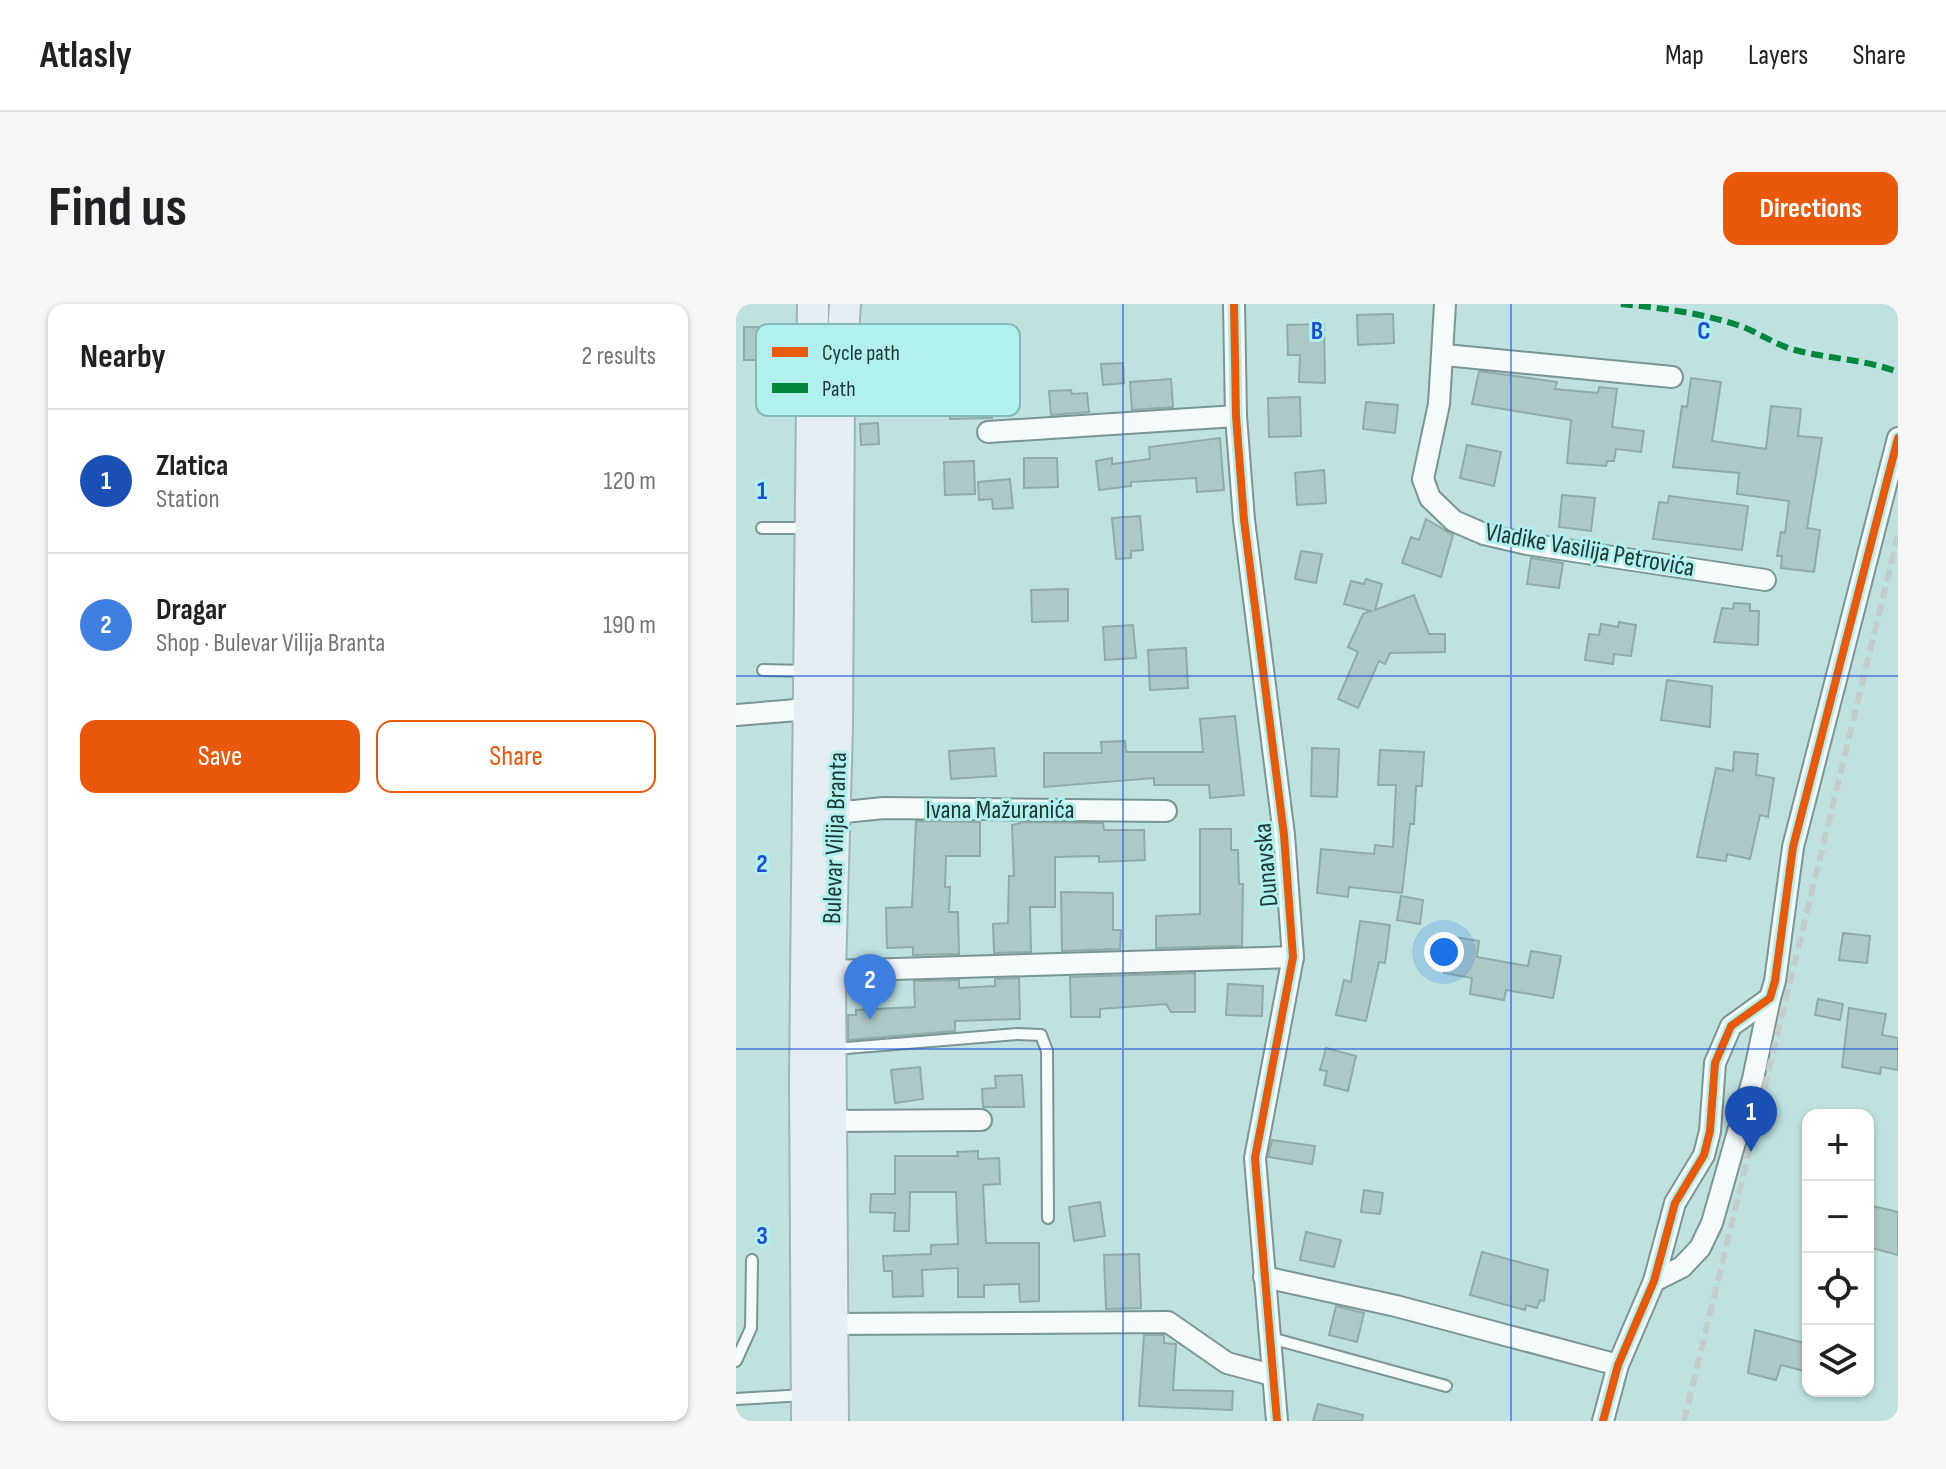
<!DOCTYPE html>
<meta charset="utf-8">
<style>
:root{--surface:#fff;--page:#f6f6f6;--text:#202124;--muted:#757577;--line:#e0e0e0;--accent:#ea580c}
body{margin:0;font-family:"Sofia Sans Condensed",sans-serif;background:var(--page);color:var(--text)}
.controls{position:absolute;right:24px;bottom:24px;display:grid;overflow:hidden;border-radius:16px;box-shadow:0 2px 6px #0004}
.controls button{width:72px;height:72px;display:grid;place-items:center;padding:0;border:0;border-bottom:2px solid var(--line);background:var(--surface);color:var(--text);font:40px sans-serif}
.you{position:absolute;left:708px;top:648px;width:28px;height:28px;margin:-20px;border:6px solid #fff;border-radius:50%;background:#1a73e8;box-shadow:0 0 0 12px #1a73e833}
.badge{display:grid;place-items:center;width:52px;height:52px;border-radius:50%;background:var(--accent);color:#fff;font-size:26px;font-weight:700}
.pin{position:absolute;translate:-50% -66px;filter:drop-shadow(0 2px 4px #0008)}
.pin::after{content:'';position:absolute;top:42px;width:28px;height:24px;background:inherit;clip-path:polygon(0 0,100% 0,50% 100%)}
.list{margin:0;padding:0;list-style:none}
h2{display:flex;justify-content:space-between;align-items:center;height:104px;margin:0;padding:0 32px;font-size:34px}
h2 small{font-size:26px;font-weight:400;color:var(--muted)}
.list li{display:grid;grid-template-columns:52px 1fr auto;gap:24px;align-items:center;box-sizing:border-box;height:144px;padding:0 32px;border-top:2px solid var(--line)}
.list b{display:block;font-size:30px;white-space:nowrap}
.list p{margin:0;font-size:26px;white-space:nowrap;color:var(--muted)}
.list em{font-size:26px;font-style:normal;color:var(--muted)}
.actions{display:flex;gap:16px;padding:24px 32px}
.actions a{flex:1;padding:18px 0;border:2px solid var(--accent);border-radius:16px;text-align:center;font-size:28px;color:var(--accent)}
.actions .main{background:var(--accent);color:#fff}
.icon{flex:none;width:44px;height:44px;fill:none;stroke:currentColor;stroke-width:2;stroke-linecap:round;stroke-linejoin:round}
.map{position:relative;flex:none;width:1162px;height:1117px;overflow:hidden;border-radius:16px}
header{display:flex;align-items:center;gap:48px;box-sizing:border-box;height:112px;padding:0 40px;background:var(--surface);border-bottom:2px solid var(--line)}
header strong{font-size:38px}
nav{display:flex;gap:44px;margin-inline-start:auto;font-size:28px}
.intro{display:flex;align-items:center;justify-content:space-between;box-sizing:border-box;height:192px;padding:0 48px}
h1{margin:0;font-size:56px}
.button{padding:20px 36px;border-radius:16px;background:var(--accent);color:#fff;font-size:28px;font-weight:700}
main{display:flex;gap:48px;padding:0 48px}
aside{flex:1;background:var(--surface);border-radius:16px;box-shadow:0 2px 6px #0004}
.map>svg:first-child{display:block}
</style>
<header>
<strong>Atlasly</strong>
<nav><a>Map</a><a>Layers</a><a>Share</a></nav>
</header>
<div class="intro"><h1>Find us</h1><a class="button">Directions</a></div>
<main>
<aside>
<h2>Nearby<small>2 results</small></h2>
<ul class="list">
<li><span class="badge" style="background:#1a4fb4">1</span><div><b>Zlatica</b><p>Station</p></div><em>120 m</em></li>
<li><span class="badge" style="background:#3f7fe0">2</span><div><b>Dragar</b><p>Shop · Bulevar Vilija Branta</p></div><em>190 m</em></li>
</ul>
<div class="actions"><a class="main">Save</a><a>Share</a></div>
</aside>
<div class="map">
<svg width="1162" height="1117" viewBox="0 0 1162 1117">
<rect width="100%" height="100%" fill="#bfe2e0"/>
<g fill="#adc9c7" stroke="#8faaa9" stroke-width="2">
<polygon points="657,10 658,39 622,41 621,11"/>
<polygon points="588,20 589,79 563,78 564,51 552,51 551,21"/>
<polygon points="8,23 39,23 38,56 8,56"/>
<polygon points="387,59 388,79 367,81 365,60"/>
<polygon points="743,67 821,78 819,85 862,89 863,83 881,85 876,123 908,127 905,148 880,145 878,157 871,157 870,162 831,159 835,116 736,100"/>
<polygon points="208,69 208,76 254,74 256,114 214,115 213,93 149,100 146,73"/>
<polygon points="955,74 985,78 976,137 1030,145 1035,102 1065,105 1062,132 1086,134 1071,224 1084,226 1078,268 1045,264 1046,252 1041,252 1045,228 1049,229 1053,197 1001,190 1003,169 937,163 946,102 951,103"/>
<polygon points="435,75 437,103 396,106 394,78"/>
<polygon points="335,86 336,90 351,89 353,108 315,111 313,87"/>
<polygon points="564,93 565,132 533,133 532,94"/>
<polygon points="630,98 662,101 659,129 627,125"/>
<polygon points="142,119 143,140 125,141 124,120"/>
<polygon points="484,134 488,186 461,188 460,174 395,178 395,182 363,186 360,157 376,154 376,160 414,155 413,143"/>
<polygon points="731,141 765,148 758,182 724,174"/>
<polygon points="288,154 321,154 322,183 288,184"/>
<polygon points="238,157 239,190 209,191 208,158"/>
<polygon points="588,166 590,199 561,201 559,169"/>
<polygon points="274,175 277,204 257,205 256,195 243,196 242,178"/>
<polygon points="826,191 859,194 855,227 823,223"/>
<polygon points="933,192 1012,202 1006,246 917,235 923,198 932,199"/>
<polygon points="404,212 407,246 395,247 395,254 380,255 376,214"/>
<polygon points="690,215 717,231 705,273 666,259 675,233 683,236"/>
<polygon points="565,247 586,250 580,279 559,275"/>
<polygon points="795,254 827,259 823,284 791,280"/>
<polygon points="630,275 646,280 639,306 678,291 693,330 709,330 709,348 654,349 649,360 643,357 622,404 602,395 622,348 612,343 627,310 635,307 608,300 615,277 628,280"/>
<polygon points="332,285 332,317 296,318 295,286"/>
<polygon points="998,299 1014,300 1014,307 1023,307 1022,341 978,338 986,304 997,305"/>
<polygon points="883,318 900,321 895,352 878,350 877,360 849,356 853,330 863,331 865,320 882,323"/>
<polygon points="397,321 400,354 369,356 367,323"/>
<polygon points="450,344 452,384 414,386 412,346"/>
<polygon points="931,376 976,382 974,423 925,416"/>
<polygon points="499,412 508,491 474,494 473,481 418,481 418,474 308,483 308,449 366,449 365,438 389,437 390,448 467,448 464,415"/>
<polygon points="258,444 260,472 215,475 213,447"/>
<polygon points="576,444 603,445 601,493 575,492"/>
<polygon points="644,446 688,448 686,482 680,482 678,520 674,520 666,589 613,583 612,593 581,589 585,545 638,550 639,541 657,543 660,481 642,481"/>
<polygon points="998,448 1022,450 1020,471 1038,474 1032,513 1024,511 1014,555 991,550 990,557 961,553 980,464 997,467"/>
<polygon points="180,517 244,518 244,552 210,552 209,583 214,583 213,608 222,608 223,650 177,651 177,643 151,644 150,604 176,603"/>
<polygon points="288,518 367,519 368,526 408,526 409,556 363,558 363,552 319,553 319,603 294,603 295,648 258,649 257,620 272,619 273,572 278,572 276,521"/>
<polygon points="464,525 495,525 495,546 502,546 503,580 507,580 506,642 420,644 420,612 464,610"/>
<polygon points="325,588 377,589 377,626 385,626 384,645 326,647"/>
<polygon points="665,592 687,596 684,620 661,616"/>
<polygon points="624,617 654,621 649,659 643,658 630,717 600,711 608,676 615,678"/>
<polygon points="1107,629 1134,632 1131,659 1103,656"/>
<polygon points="713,632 743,637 741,653 792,662 795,647 825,652 817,694 770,686 768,696 734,690 736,674 708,669"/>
<polygon points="459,669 459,708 435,708 430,700 364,705 364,713 335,713 334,673"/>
<polygon points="283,674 284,715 219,717 219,727 112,736 112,711 120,711 120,706 179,703 178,677 223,676 223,684 259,682 259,675"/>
<polygon points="492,680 527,682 526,712 490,711"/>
<polygon points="1082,695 1107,700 1104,716 1079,711"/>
<polygon points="1113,704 1150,710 1146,731 1162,734 1162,766 1145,763 1144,770 1106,763"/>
<polygon points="590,744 620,752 612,787 588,781 591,767 584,766"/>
<polygon points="184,763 187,795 159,799 155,766"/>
<polygon points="286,771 288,803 247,803 246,785 260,784 259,772"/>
<polygon points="536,836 579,842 576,860 532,853"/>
<polygon points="242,847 242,855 263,854 264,880 247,881 250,939 303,939 303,997 284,998 283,980 248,981 248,993 222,993 222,964 186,966 187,992 157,993 156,967 148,967 147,952 195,950 195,941 222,940 220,888 174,888 173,927 158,927 159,909 134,908 135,890 159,890 159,852 222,852 221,848"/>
<polygon points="628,886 647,889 644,910 625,908"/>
<polygon points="364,898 369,932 338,937 333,903"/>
<polygon points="1132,901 1162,908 1162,951 1132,943"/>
<polygon points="570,928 605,936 598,963 564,956"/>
<polygon points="746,948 812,966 808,997 804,996 801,1004 790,1001 789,1006 734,991"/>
<polygon points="403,950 405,1004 370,1005 368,951"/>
<polygon points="600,1002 628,1009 621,1038 593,1031"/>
<polygon points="1019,1026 1072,1040 1072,1068 1045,1061 1040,1076 1012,1069"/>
<polygon points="408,1031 428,1031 428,1039 440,1040 437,1086 497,1087 496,1106 403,1102"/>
<polygon points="582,1100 627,1111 626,1117 577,1117"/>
</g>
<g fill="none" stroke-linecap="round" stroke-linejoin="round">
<g stroke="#799594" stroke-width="14">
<g id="service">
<polyline points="26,224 72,224"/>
<polyline points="27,366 69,367"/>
<polyline points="98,745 281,730 305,731 311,747 312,914"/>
<polyline points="535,1034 710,1082"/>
<polyline points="0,1057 15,1024 16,956"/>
<polyline points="0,1095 69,1091"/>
</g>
</g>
<g stroke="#799594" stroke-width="24">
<g id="minor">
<polyline points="498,0 500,112 508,216 548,531 557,653 519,854 541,1117"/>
<polyline points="709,0 703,100 687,175 694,194 718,217 748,230 791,240 1029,276"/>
<polyline points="709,51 936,73"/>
<polyline points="252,128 500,112"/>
<polyline points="0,411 73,405"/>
<polyline points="98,509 148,504 430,507"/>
<polyline points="94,667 557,653"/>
<polyline points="97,817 245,816"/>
<polyline points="528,973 660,1002 882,1061"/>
<polyline points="918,977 946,963 964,944 976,919 1017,775 1034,694"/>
<polyline points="98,1020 432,1018 491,1059 536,1071"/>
<polyline points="867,1117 882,1061 918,977 939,899 968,851 974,827 979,759 995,722 1034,694 1039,677 1057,543 1162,134"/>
</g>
</g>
<g stroke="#9cb4bb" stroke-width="34">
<g id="primary">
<polyline points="71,1117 69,776 77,0"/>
<polyline points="97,1117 94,667 101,423 103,93 109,0"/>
</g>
</g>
<use href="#service" stroke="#f5fbfa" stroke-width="10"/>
<use href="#minor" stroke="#f5fbfa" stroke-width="20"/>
<use href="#primary" stroke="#e5eef2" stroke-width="30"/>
<polyline stroke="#c3cdcc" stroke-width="6" stroke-dasharray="12 6" stroke-linecap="butt" points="948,1117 1162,231"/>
<path stroke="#00873e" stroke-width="6" stroke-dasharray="12 6" stroke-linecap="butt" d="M885,0c40,4 83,9 122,23 18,7 33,18 52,23 34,9 69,9 103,22"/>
<g stroke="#b1f0ed" stroke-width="13">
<g id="cycleway">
<polyline points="498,0 500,112 508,216 548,531 557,653 519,854 541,1117"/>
<polyline points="867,1117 882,1061 918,977 939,899 968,851 974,827 979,759 995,722 1034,694 1039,677 1057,543 1162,134"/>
</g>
</g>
<use href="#cycleway" stroke="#e8590c" stroke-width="8"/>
</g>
<path fill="none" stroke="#1d4ed8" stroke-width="2" stroke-opacity="0.55" d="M387,0v1117M775,0v1117M0,372h1162M0,745h1162"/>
<g text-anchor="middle" stroke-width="6" stroke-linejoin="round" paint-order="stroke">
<g font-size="26" fill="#1d3736" stroke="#b1f0ed">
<text transform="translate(854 245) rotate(10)" y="9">Vladike Vasilija Petrovića</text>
<text x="264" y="514">Ivana Mažuranića</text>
<text transform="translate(98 534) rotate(-88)" y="9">Bulevar Vilija Branta</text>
<text transform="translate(529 561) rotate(-95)" y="9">Dunavska</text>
</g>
</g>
<rect x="20" y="20" width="264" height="92" rx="12" fill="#b1f0ed" stroke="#85b8b6" stroke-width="2"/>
<rect x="36" y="43" width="36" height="10" fill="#e8590c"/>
<rect x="36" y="79" width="36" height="10" fill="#00873e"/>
<g font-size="22" fill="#1d3736">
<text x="86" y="56">Cycle path</text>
<text x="86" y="92">Path</text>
</g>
<g font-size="26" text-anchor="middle" font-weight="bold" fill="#1d4ed8" stroke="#b1f0ed" stroke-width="6" stroke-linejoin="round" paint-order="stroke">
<text x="581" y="35">B</text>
<text x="968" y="35">C</text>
<text x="26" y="195">1</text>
<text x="26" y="568">2</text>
<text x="26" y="940">3</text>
</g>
</svg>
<div class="controls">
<button>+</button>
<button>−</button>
<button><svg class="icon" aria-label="locate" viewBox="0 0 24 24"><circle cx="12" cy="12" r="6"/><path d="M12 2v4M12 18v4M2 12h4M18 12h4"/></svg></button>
<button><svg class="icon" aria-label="layers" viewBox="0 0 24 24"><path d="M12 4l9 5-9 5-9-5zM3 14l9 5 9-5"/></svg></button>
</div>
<div class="you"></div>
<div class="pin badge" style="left:1015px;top:848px;background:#1a4fb4">1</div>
<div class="pin badge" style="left:134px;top:716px;background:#3f7fe0">2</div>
</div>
</main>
